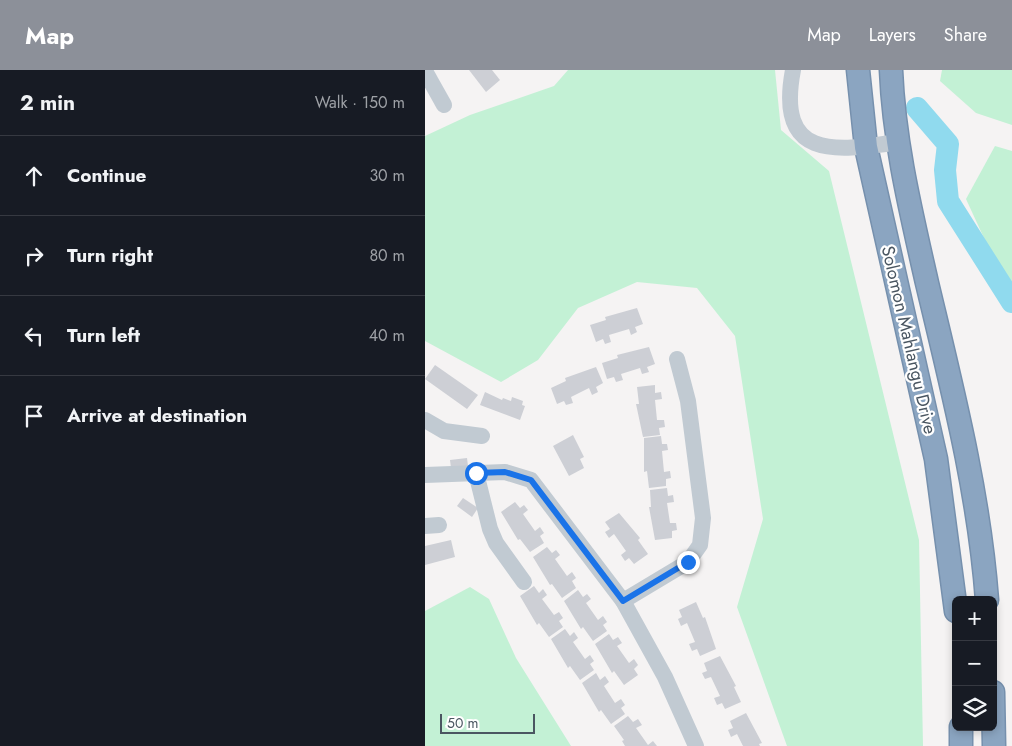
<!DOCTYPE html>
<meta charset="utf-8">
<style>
:root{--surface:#171b24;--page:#20242c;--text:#f1f3f6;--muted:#9ea1a6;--line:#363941;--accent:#8c9099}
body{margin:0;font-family:Jost,sans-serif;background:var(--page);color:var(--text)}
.controls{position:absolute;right:15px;bottom:15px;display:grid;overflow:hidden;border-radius:8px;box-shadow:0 2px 8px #0003}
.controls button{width:45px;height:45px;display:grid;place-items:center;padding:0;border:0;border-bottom:1px solid var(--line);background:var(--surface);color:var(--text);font:25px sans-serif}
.scale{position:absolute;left:15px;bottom:12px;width:95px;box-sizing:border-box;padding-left:5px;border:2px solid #4a5661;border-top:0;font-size:14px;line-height:18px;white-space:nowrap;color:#4a5661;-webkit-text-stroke:4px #fff;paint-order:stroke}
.stop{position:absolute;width:15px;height:15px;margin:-11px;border:4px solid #1a73e8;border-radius:50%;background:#fff}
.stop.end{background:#1a73e8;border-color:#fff;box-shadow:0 1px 5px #0008}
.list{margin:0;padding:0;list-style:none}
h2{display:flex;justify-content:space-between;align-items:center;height:65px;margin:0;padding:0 20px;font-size:21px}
h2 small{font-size:16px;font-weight:400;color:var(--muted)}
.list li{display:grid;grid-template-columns:32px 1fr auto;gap:15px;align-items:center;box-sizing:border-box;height:80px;padding:0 20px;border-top:1px solid var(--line)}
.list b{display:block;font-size:19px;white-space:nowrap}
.list em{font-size:16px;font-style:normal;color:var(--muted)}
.icon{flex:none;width:28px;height:28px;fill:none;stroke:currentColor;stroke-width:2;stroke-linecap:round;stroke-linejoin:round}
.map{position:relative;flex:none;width:587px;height:676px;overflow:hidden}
header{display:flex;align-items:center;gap:30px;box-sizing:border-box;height:70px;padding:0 25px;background:var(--accent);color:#fff}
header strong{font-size:24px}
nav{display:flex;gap:28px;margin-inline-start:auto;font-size:18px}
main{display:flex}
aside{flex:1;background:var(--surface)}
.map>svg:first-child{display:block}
</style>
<header>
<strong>Map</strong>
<nav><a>Map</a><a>Layers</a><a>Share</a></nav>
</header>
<main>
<aside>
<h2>2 min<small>Walk · 150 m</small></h2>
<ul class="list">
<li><svg class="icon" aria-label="ahead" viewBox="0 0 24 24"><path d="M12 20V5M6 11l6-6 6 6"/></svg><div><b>Continue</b></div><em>30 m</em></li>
<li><svg class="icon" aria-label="right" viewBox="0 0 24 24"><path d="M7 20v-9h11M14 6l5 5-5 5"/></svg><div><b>Turn right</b></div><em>80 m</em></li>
<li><svg class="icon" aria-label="left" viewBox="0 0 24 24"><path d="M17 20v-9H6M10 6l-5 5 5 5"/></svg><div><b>Turn left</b></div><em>40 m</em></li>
<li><svg class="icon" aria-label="arrive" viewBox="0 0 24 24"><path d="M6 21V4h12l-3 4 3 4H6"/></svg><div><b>Arrive at destination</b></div></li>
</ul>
</aside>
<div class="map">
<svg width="587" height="676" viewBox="0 0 587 676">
<rect width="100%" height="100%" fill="#f5f3f3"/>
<g fill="#c3f1d5">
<polygon points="143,0 350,0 356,60 404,101 494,470 498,676 362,676 312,537 338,449 310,266 272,218 212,212 153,238 113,290 76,312 0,271 0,66 45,45 129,16"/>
<polygon points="517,0 587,0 587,55 551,43 515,11"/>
<polygon points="570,76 587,81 587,229 541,129"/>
<polygon points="45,517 64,529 91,588 146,676 0,676 0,541"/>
</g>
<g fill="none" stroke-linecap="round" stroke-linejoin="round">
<polyline stroke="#90daee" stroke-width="22" points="492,38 523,74 520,100 523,131 587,232"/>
</g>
<g fill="#cdcfd5">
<polygon points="44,0 67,0 75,10 61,22"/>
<polygon points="212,238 218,254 210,257 212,262 206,265 204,259 184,265 186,272 180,274 178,269 171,272 165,255 181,250 180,247"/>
<polygon points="224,277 230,294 222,297 224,302 217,304 215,298 196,304 198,310 191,312 189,307 182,309 177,293 193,288 192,285"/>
<polygon points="10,295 53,325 42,339 0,309"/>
<polygon points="171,297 178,313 171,317 173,322 167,325 164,318 146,327 148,333 141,335 139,331 132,334 126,318 141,311 140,308"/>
<polygon points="230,315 230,323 236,322 237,329 230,330 232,350 239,350 240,357 234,358 235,365 218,367 211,334 214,334 212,317"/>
<polygon points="60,322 77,330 78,328 86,331 87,327 98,331 97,335 100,336 95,350 55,335"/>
<polygon points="148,365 159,387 155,389 159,398 144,406 128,376"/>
<polygon points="236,366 237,374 242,374 243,380 237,381 239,402 245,401 246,408 241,409 241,416 224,418 222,401 219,402 219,368"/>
<polygon points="42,388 43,396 26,398 25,390"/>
<polygon points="242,418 243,426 248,425 249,432 242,433 245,453 251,453 252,460 247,461 247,468 230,470 224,437 226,437 225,420"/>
<polygon points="38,428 53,438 47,447 32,436"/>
<polygon points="90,432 95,438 99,435 103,440 98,444 110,461 115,457 119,463 115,466 119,473 105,482 95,469 93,470 76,442"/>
<polygon points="194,443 215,468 213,470 223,484 209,494 204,488 200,491 196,485 201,481 189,464 184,468 180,462 185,459 180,452"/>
<polygon points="26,470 30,487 0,495 0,476"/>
<polygon points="122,477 127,483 131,480 135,485 130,489 142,506 147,502 151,508 147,511 151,518 137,528 127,514 125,515 108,487"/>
<polygon points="109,516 114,523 118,519 122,525 117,529 129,545 134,542 138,548 134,551 138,557 124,567 114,553 112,555 95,526"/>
<polygon points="153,520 158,527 162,524 166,529 161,533 173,550 178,546 182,552 178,555 182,561 168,571 158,557 156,559 139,531"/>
<polygon points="271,532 278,548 280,547 291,579 275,586 272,579 267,581 264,574 270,572 262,553 256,556 253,549 257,547 254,540"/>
<polygon points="140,559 145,566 149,562 153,568 148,572 160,589 165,585 169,591 165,594 169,600 155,610 145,596 143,598 126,569"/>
<polygon points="184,564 188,570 193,567 197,573 192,576 204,593 209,589 213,595 209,599 213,605 199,615 189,601 187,603 170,574"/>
<polygon points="295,586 311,616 309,617 316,632 300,639 297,633 292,635 289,628 295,626 286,607 280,609 277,603 282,601 279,593"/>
<polygon points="171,603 175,610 180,606 184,612 179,616 190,633 196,629 200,635 196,638 200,644 186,654 176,640 174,642 157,613"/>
<polygon points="321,643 337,673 334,674 335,676 318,676 312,664 306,667 303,660 308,658 305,651"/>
<polygon points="203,646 208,652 213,649 217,655 211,658 223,675 228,671 232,676 200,676 197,671 199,670 189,656"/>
</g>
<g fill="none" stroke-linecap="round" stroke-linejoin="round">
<g stroke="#7690ad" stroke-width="25">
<g id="highway">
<polyline points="433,0 441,77 511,389 531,541"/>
<path d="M466,0c3,73 20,142 36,213 25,105 52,209 60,317"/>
<polyline points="568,622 569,676"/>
<polyline points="536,657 536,676"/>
</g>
</g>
<g stroke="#c1cad2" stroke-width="16">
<path d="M368,0c-17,89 40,82 105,72"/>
<polyline points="0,1 19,35"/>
<polyline points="0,350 19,361 57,366"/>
<polyline points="51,403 65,459 71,473 99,512"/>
<polyline points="0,405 80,402 106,410 198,531 240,607 271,676"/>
<polyline points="0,456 14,455"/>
<polyline points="198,531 263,492 275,475 278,448 263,331 252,289"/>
</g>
<use href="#highway" stroke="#8ba5c1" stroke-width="22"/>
</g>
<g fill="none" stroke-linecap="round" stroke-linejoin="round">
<polyline stroke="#1a73e8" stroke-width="6" points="51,403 80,402 106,410 198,531 263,492"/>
</g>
<g text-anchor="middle" stroke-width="4.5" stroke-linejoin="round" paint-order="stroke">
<g font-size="18" fill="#4a5661" stroke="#fff">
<text transform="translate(484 270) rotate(77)" y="6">Solomon Mahlangu Drive</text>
</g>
</g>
</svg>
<div class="controls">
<button>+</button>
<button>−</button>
<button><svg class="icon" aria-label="layers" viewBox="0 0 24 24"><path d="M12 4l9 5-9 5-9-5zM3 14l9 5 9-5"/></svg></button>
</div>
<div class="scale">50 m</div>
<div class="stop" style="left:51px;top:403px"></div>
<div class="stop end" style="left:263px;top:492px"></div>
</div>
</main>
